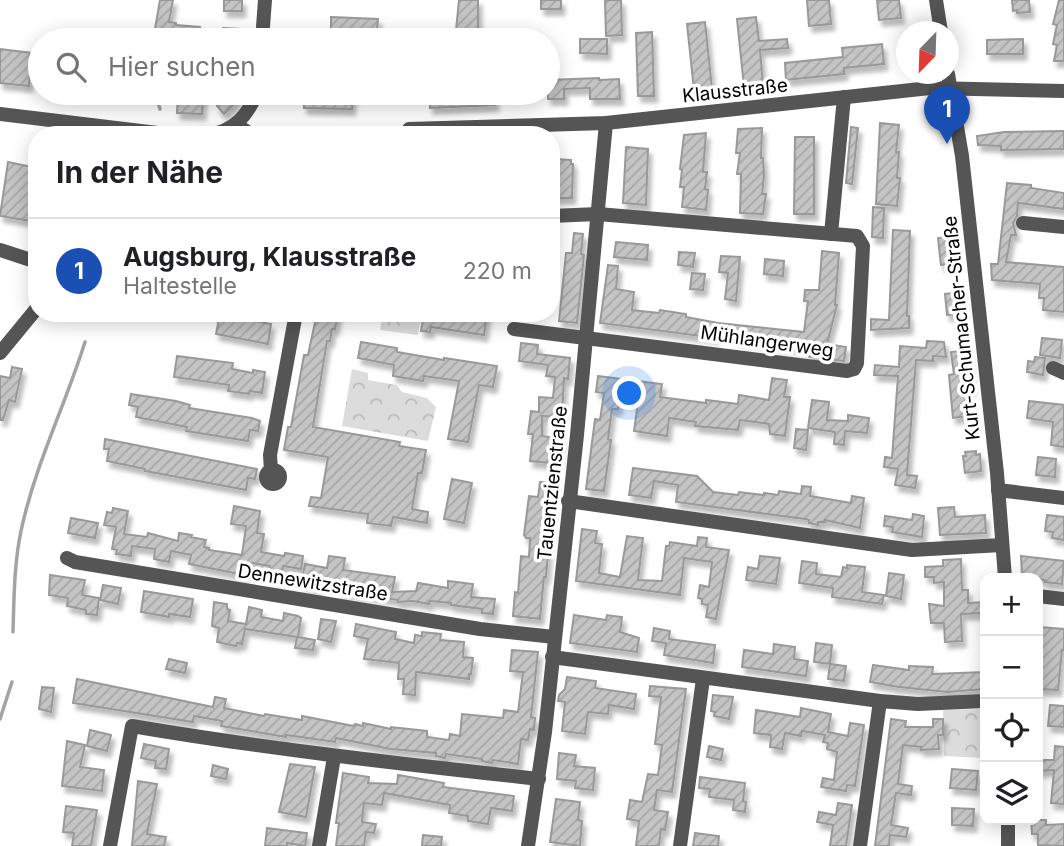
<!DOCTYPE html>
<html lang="de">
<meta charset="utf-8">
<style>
:root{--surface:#fff;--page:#f6f6f6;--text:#202124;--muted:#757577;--line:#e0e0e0;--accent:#000}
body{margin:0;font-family:Inter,sans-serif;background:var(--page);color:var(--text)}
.controls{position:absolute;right:21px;bottom:21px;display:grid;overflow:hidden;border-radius:14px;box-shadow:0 4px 18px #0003}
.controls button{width:63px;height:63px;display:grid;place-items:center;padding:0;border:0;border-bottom:2px solid var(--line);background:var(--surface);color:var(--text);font:35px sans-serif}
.compass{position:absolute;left:896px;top:21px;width:63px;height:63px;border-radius:50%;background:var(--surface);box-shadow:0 4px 18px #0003;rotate:203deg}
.you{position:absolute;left:630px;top:394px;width:24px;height:24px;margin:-18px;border:5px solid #fff;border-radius:50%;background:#1a73e8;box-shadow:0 0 0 10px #1a73e833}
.badge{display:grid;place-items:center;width:46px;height:46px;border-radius:50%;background:var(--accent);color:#fff;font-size:23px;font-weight:700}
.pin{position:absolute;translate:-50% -58px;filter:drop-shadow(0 2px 4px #0008)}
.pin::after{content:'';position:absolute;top:37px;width:24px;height:21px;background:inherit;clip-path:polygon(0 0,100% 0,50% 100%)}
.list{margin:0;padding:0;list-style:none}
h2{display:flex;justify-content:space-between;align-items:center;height:91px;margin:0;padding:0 28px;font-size:30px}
h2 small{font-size:23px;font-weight:400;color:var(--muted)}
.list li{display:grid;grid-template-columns:46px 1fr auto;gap:21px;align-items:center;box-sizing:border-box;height:105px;padding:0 28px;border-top:2px solid var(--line)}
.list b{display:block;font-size:26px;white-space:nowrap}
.list p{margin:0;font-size:23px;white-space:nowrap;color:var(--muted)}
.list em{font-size:23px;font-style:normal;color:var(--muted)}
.icon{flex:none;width:38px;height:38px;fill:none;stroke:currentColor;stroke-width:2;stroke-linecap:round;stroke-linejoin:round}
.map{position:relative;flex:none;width:1064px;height:846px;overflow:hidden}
.search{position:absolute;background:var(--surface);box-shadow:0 4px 18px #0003;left:28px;top:28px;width:532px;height:77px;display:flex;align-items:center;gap:18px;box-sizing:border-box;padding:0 24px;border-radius:38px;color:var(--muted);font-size:26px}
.panel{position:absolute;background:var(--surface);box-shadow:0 4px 18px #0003;left:28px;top:126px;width:532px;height:196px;border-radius:28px}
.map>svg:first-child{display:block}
</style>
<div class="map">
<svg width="1064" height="846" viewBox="0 0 1064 846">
<defs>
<pattern id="park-crowns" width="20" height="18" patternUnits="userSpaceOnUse" patternTransform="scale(1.75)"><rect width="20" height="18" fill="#dcdcdc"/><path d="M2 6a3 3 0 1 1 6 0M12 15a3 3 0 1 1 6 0" fill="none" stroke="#bbb"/></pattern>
<pattern id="building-hatch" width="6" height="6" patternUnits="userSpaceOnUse" patternTransform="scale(1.75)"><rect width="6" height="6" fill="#c4c4c4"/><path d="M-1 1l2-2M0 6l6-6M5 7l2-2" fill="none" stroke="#a7a7a7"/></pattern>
<filter id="shadow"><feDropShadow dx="3.5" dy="6" stdDeviation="2" flood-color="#0004"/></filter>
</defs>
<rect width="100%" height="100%" fill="#fff"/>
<g fill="url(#park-crowns)">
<polygon points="383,313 422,313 418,335 380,330"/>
<polygon points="352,369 368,373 368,380 396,385 402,392 427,398 436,407 428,441 342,426"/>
<polygon points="985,709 985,758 944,756 943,710"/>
</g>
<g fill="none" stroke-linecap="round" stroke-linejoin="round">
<g stroke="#a3a3a3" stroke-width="3.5">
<polyline points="155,93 160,109"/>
<polyline points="92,318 93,313"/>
<path d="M13,632c1,-33 1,-68 8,-101 14,-66 44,-125 64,-189"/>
<polyline points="0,719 12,682"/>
</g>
</g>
<g fill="url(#building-hatch)" stroke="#999" stroke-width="2" filter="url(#shadow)">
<polygon points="160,0 173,0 169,22 176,23 176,25 200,27 199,40 153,40"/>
<rect x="224" y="0" width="18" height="11"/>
<polygon points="459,0 478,0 478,40 455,40"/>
<rect x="541" y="0" width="20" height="9"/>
<polygon points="605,0 621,0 622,35 606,36"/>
<polygon points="807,0 829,0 831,24 809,26"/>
<polygon points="877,0 899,0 901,18 879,20"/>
<polygon points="1012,0 1029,0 1030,12 1017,13 1017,10 1013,11"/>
<polygon points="1059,0 1064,0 1064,61 1054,61 1057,45 1053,44 1057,25 1053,24"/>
<polygon points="331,17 378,19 376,39 305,40 306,29 331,29"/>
<polygon points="756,17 759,41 787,39 788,48 760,50 763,84 744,86 737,19"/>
<polygon points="705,22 712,89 694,90 687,24"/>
<polygon points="223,28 241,29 240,40 223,40"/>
<polygon points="652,32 654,96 638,96 636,33"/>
<polygon points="580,39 607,39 607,54 580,53"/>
<polygon points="1023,39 1023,54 987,54 987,40"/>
<polygon points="882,44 884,64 844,68 844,74 786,80 785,63 843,57 842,48"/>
<polygon points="0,49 40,54 40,67 31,66 29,86 0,83"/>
<polygon points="599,78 599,80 619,79 620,99 590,99 590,88 564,89 564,99 548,99 548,80"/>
<polygon points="228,93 241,93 233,105 224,114 217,106"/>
<polygon points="304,93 352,93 352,109 304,108"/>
<polygon points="430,93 494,93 495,105 430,108"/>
<polygon points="178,94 203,95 202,114 177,113"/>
<polygon points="880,123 899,125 896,152 899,152 897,178 900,178 897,206 876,204"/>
<polygon points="851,127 858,128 852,184 846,183"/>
<polygon points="762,128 761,158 763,158 764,176 762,194 766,194 763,214 740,213 741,174 737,174 740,153 736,153 738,129"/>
<polygon points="1064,131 1064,149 1001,150 1001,146 978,145 977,136 1004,132"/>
<polygon points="706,133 703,172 707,172 705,189 708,190 706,210 682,207 684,187 680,187 682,170 680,169 684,135"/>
<polygon points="795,137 814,137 814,214 794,214"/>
<polygon points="626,147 648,149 646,205 623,203"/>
<polygon points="554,159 571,160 571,164 573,164 572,198 551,198"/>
<polygon points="8,162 37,168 37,222 0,216"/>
<polygon points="1007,183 1031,185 1031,188 1064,193 1064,209 1018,203 1017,216 1013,223 1016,235 1011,235 1006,262 1064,267 1064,312 1043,310 1044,298 1039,298 1040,284 992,280 991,264 998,264"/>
<polygon points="873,207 884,208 883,238 872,237"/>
<polygon points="893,230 910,231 907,316 909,316 909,328 871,330 871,319 889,320"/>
<polygon points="574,233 583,234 581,254 584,255 577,323 559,321 566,253 572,253"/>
<polygon points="954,236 956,255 950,256 951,264 941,265 938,238"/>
<polygon points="616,242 648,245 647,260 614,257"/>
<polygon points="822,251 839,253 835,305 837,305 827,344 846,347 844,361 809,357 811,350 737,340 737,336 717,333 716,338 600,323 608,265 618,266 616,289 634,292 632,310 659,313 660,310 686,314 686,317 718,323 804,332 808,301 804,301 805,290 819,290"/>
<polygon points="679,252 695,253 693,267 678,265"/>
<polygon points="721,256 740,257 736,301 725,299 728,273 719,272"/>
<polygon points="765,259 784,261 783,276 764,274"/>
<polygon points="692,273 705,274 703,290 690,289"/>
<polygon points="962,292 964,314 947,315 945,294"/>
<polygon points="317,313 338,313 335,329 332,329 330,341 327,341 313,427 400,442 399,446 426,450 422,473 418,473 412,509 428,512 427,523 393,517 391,526 367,523 368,514 309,506 311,497 321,498 328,457 284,450 288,427 291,427 304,355 308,355"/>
<polygon points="424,313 487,313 484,335 431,327 430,332 421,331"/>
<polygon points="220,314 271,324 268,344 216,334"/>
<polygon points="1042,338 1062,340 1060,358 1040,355"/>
<polygon points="927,341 944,342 946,357 933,356 933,361 916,360 907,475 917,476 915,488 895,485 898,469 884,467 885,457 892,458 898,376 874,375 875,365 899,367 900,346 926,348"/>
<polygon points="361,342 397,348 397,352 444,360 444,358 497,366 493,387 479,385 468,442 448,439 459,381 424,376 423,381 393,376 394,365 358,358"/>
<polygon points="521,343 538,345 537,354 570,358 568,379 564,378 562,417 542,416 542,436 561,439 558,464 530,461 533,434 528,434 531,411 539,412 539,397 553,398 555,377 546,376 548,365 519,361"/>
<polygon points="968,350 972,389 966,390 969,416 953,418 949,375 954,374 951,352"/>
<polygon points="177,356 233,363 232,369 253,373 253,370 265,372 262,393 250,391 249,394 228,391 229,385 174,377"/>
<polygon points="1035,357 1045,358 1043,375 1027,372 1028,361 1034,362"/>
<polygon points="12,367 22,369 15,402 9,400 3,420 0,420 0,376 10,378"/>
<polygon points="598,376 662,384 660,397 706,403 706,400 738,404 739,395 769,400 772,378 787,380 784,397 790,397 785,436 770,434 769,424 740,420 738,430 695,426 696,422 669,418 667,436 634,431 638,403 619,401 618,409 612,409 608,439 611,440 604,491 586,489 595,419 600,420 604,393 596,392"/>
<polygon points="131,394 176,401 190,405 189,408 252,418 260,421 258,431 250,430 248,441 186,431 187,427 136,417 138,407 129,405"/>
<polygon points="812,400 829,402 827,420 848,421 848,415 869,418 867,433 845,431 844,445 834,444 835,432 808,428"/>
<polygon points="1029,401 1064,405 1064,447 1051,445 1053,422 1027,418"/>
<polygon points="796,429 808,430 806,450 794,448"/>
<polygon points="105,439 257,469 255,479 248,478 246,490 145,471 145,469 107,461 109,449 104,449"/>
<polygon points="976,451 976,455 980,454 981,471 965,473 963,456 966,456 965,452"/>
<polygon points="1038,457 1056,459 1055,477 1036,475"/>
<polygon points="633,468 697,476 713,492 738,495 739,492 764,495 764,493 778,495 779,491 801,494 802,486 811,487 810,496 828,499 851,503 852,496 864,498 860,528 825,520 825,522 818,522 818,525 809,523 809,520 805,519 676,502 678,485 654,481 651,498 629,495"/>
<polygon points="452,479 472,483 464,523 444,519"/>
<polygon points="540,482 554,483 546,577 544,577 540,619 513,616 515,592 518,593 521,556 529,557 530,538 526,538 524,535 529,496 538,497"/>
<polygon points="234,506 260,511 257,533 264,534 261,552 284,556 285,553 303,556 301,569 283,566 281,580 268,578 270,566 246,562 244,575 189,564 191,555 171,551 169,562 154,559 155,549 132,546 131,556 116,554 117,550 112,549 116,527 104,525 107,512 112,513 113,508 128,511 124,534 147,537 148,533 178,541 179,533 192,535 191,537 206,540 204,547 209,548 209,550 242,555 246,526 231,524"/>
<polygon points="954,507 955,517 985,515 986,533 940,535 938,508"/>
<polygon points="913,514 924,516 922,537 892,532 893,527 884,526 885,516 912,520"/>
<polygon points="1047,515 1064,517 1064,540 1052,538 1053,532 1045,531"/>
<polygon points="71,518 98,523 95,538 68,533"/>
<polygon points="582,529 597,531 595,543 602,544 599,573 620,577 627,536 643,538 638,580 662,581 666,546 669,546 670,542 697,546 698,537 707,538 706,547 729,550 716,619 706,617 708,605 702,604 702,599 698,598 700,585 709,587 712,562 684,558 680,595 576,581"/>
<polygon points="329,556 345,558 343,570 395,577 392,592 416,591 418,583 448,588 448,581 473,584 471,597 495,599 493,614 482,613 482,609 451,605 451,603 430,601 429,604 413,601 398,602 398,600 340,591 341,585 320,582 319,588 301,584 305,564 327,568"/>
<polygon points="760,556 780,558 776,584 746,580 748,567 758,569"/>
<polygon points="1021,556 1064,561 1062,584 1045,582 1045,580 1034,578 1035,575 1022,575"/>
<polygon points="961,559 962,590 968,590 968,603 985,602 985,613 961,614 962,641 945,642 944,623 931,623 929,604 944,606 944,582 934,583 934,577 925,577 925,567 943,566 943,560"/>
<polygon points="802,561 817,563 816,574 841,577 843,567 847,568 847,565 865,567 862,592 884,595 882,604 832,597 833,588 799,583"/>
<polygon points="889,573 904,575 901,599 886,596"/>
<polygon points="50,575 85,580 82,595 99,598 97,615 86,614 86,610 67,606 68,598 49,595"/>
<polygon points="103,585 121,588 118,604 100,600"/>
<polygon points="144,591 193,599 190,617 169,614 169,617 141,612"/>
<polygon points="214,602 227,604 227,609 230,610 228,621 246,624 249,607 262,610 261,617 283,621 284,613 298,616 301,618 298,637 315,640 313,650 295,648 297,637 245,629 242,644 237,643 236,646 217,642 219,628 212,626"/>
<polygon points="574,615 606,620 607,615 622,617 620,632 639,638 637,652 570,643"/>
<polygon points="321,619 336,621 331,642 318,639"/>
<polygon points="356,624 396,632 395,639 414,643 415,635 422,636 422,632 441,634 440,640 464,642 463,657 473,658 471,674 469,674 469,679 416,672 415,695 403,694 404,679 398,679 399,663 364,659 368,639 354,636"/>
<polygon points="1039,627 1064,629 1064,650 1062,650 1058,690 1038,689 1042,649 1038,649"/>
<polygon points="654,628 670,631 669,639 715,645 713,663 664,655 666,643 652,641"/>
<polygon points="816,643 832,645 830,664 814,662"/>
<polygon points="774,644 795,647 794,659 808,661 806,676 742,667 744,650 773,654"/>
<polygon points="512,650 538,652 531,717 535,718 534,730 530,729 528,740 521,739 518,764 493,760 492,763 482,761 482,759 446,754 445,758 436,756 436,753 390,749 336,738 335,742 286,735 286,737 221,726 222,721 194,716 193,722 73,703 77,679 213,707 215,697 226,699 224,708 264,716 265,714 302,720 302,716 354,726 355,724 363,726 363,723 391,729 391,727 427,731 427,737 449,740 450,734 460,736 462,714 503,718 504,710 518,712 523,672 510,671"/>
<polygon points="169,659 187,663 185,673 166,669"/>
<polygon points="830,664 846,666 844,681 828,679"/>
<polygon points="873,665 909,670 909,666 933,667 932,674 985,672 985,689 947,692 899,687 870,682"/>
<polygon points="567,677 596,681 595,688 636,694 634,709 609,705 608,714 588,712 585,734 562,731 565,702 558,701 559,695 565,689"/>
<polygon points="650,686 686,689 672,792 657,790 654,810 668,812 665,830 661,829 659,846 636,846 639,821 627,819 630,800 642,802 648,774 658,775 662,745 655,744 661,697 649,696"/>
<polygon points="42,687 54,688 51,712 39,709"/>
<polygon points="713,695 733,697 729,719 714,716 715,712 711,711"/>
<polygon points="1050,705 1064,706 1064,727 1048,726"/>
<polygon points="801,708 831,714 828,732 848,736 850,723 864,725 855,786 847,785 846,791 821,787 823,778 834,780 837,752 827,749 828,743 823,742 825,735 802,731 801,736 785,733 782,749 770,747 771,735 754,733 756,710 800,717"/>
<polygon points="891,719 906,721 905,727 933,727 933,719 943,719 943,735 938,735 939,749 921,750 921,747 903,745 898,784 912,786 911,795 896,793 891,825 908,828 906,837 890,835 889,846 875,846"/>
<polygon points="90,730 111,735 107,751 87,746"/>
<polygon points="67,741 85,745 80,767 104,770 102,791 62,786"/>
<polygon points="144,744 169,749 166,769 155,768 156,761 141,758"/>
<polygon points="709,746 723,749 721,760 707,757"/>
<polygon points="1055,746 1064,747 1064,804 1051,803 1054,770 1038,771 1038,760 1054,760"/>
<polygon points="559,753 576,755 574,766 595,768 593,790 575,788 576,781 557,779"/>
<polygon points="290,764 315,767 306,817 279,812"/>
<polygon points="213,765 228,769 226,779 211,776"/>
<polygon points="952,769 978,771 976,790 950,788"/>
<polygon points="343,773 369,777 368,783 397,784 398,775 444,783 443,787 514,796 512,811 491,808 488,824 468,821 468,816 449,813 450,805 384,793 382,805 364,803 362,822 376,824 374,833 366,832 364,846 336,846 339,823 336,823"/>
<polygon points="700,777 745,783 743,801 746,802 745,812 733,810 734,800 709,797 710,789 699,788"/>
<polygon points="138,781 157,784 147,834 166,837 164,846 132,846"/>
<polygon points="556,799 580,802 578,820 582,821 580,846 550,842"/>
<polygon points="838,803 852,805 846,846 830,846 833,825 817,822 819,812 836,815"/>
<polygon points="66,806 97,810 91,846 72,846 74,833 63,832"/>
<polygon points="952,808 974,809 973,826 952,825"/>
<polygon points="1031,820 1046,820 1046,825 1064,824 1064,846 1038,845 1038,834 1032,834"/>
<polygon points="267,828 307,833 305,846 287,843 287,846 265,846"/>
<polygon points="695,833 719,836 718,846 693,846"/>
<polygon points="423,835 442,837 441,846 422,846"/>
</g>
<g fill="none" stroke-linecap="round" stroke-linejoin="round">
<g stroke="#555" stroke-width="14">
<polyline points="936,0 941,32"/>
<polyline points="948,74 962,156 997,473 1005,578"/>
<polyline points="237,125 252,135"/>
<polyline points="409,129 606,123 930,88 1064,91"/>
<polyline points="1023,223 1064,227"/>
<polyline points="831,234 844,97"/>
<polyline points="0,250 37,262"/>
<polyline points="514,329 847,371 854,369 857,363 863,246 857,236 598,214 551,216"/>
<polyline points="0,353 37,308"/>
<polyline points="1053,368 1064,373"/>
<polyline points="271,470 270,455 296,313"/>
<circle cx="273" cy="477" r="7"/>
<polyline points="998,490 1064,498"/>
<polyline points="568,501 912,550 1002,545"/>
<polyline points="67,558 75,562 480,629 554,637"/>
<polyline points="1038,596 1064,599"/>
<polyline points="552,657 880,701 918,704 985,701"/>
<path d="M110,846l22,-120c135,23 271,38 407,53"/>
<polyline points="319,846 334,757"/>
<polyline points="528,846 545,732 577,435 606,123"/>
<polyline points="680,846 703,679"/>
<polyline points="860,846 880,701"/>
<polyline points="1008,846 1008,820"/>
</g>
<g stroke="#555" stroke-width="14">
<polyline points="262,40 265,0"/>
<polyline points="0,114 174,135"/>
<path d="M209,135c26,-5 38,-19 48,-42"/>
</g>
</g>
<g text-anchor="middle" stroke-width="7" stroke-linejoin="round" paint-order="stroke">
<g font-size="19" fill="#000" stroke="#fff">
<text transform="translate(735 90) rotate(-6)" y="7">Klausstraße</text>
<text transform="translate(961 328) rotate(-96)" y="7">Kurt-Schumacher-Straße</text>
<text transform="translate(767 341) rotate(8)" y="7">Mühlangerweg</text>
<text transform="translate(552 483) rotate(-84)" y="7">Tauentzienstraße</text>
<text transform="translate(313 582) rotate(9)" y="7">Dennewitzstraße</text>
</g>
</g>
</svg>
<div class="controls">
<button>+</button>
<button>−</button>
<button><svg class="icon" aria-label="locate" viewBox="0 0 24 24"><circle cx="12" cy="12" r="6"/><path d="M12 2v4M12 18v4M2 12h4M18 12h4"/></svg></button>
<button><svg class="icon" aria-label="layers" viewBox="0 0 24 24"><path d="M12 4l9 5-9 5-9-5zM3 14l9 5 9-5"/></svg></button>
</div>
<svg class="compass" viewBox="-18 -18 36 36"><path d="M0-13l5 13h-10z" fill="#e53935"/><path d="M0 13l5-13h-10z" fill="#757577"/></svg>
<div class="you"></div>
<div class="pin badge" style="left:947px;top:144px;background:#1a4fb4">1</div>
<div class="search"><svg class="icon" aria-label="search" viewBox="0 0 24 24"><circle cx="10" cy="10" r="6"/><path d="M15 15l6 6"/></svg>Hier suchen</div>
<section class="panel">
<h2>In der Nähe<small></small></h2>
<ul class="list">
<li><span class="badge" style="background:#1a4fb4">1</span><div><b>Augsburg, Klausstraße</b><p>Haltestelle</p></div><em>220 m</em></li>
</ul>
</section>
</div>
